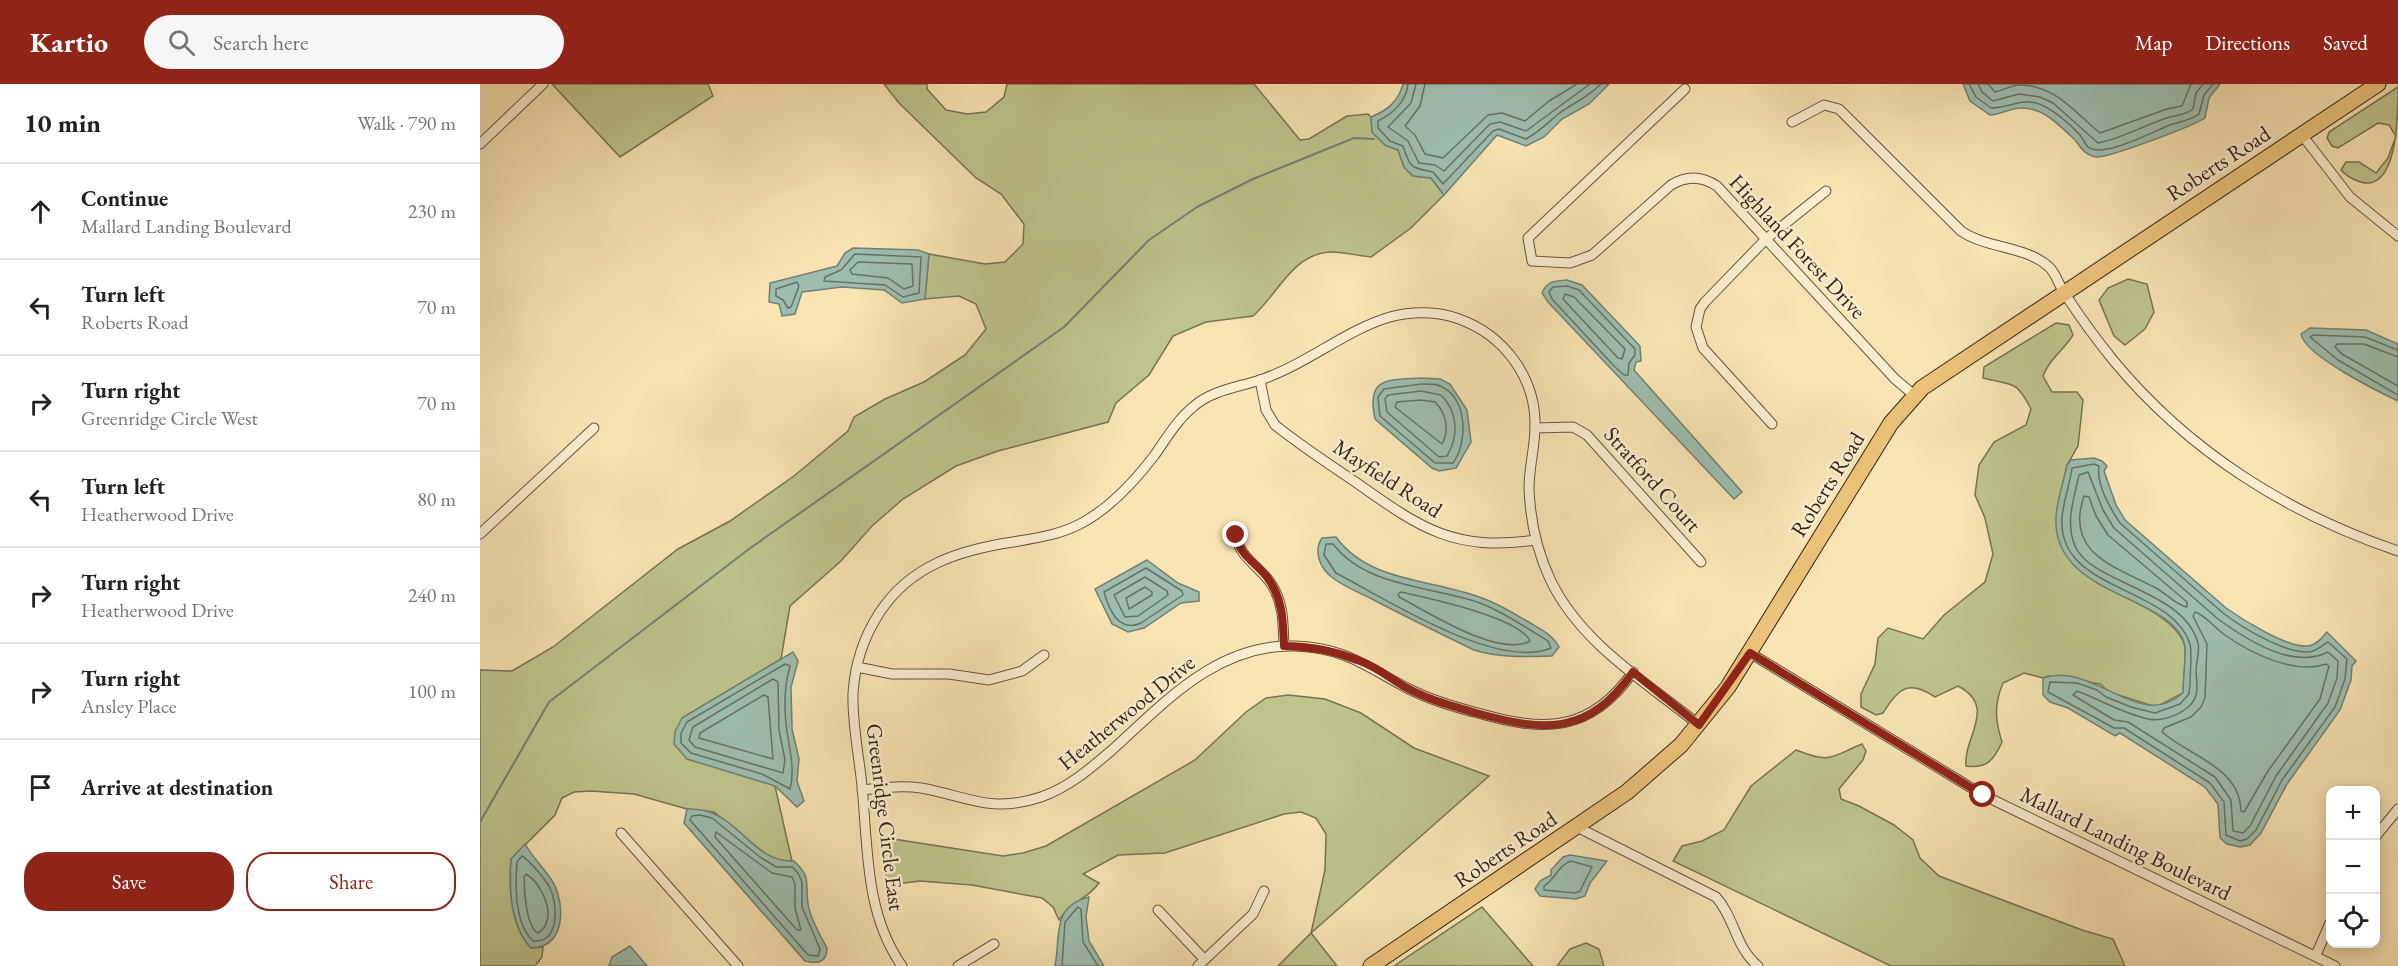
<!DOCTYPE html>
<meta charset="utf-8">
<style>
:root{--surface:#fff;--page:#f6f6f6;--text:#202124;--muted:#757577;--line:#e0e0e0;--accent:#8f2418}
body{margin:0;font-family:"EB Garamond",serif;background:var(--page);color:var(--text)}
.controls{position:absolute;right:18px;bottom:18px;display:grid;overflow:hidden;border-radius:12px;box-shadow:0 3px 15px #0003}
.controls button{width:54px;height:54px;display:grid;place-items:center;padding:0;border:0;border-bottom:2px solid var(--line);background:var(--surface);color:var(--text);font:30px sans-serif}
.stop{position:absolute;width:18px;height:18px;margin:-14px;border:4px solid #8f2418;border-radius:50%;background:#fff}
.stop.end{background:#8f2418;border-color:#fff;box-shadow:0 2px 6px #0008}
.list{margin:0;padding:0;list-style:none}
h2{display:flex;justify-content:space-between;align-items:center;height:78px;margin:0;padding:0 24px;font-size:26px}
h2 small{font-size:20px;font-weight:400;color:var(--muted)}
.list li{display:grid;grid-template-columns:39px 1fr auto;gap:18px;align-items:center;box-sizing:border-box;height:96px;padding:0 24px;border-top:2px solid var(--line)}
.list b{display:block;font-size:22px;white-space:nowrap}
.list p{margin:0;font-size:20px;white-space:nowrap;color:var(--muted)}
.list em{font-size:20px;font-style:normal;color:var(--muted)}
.actions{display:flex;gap:12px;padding:18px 24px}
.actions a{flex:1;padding:14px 0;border:2px solid var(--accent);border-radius:24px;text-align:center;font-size:21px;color:var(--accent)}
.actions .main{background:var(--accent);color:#fff}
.icon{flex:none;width:33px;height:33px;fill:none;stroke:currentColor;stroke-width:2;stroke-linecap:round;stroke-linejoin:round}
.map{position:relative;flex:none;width:1918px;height:882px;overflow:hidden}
header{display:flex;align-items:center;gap:36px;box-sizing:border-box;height:84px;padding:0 30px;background:var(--accent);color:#fff}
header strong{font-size:28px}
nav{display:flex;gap:33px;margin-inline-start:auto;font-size:21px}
.search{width:420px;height:54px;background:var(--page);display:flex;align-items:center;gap:15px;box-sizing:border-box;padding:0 21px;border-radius:33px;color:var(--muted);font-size:22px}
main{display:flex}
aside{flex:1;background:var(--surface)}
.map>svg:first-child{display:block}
</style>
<header>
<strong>Kartio</strong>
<div class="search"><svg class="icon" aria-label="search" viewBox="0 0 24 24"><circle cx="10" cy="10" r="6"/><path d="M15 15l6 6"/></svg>Search here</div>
<nav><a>Map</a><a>Directions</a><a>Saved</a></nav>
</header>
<main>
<aside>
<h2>10 min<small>Walk · 790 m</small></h2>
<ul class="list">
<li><svg class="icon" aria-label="ahead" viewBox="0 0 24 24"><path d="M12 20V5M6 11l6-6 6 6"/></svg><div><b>Continue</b><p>Mallard Landing Boulevard</p></div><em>230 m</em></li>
<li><svg class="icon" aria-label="left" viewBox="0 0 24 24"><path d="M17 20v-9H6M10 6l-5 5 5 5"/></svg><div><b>Turn left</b><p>Roberts Road</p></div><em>70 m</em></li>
<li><svg class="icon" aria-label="right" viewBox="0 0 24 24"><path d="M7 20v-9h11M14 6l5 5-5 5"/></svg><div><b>Turn right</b><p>Greenridge Circle West</p></div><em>70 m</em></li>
<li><svg class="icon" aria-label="left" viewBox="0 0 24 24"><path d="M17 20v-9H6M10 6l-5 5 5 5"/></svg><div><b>Turn left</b><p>Heatherwood Drive</p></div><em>80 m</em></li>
<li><svg class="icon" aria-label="right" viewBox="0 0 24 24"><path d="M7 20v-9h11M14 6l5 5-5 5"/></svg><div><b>Turn right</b><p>Heatherwood Drive</p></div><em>240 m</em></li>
<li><svg class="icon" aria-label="right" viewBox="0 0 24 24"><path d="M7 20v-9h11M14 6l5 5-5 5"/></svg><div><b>Turn right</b><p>Ansley Place</p></div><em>100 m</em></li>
<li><svg class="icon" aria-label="arrive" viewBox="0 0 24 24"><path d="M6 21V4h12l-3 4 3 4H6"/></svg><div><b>Arrive at destination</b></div></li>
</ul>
<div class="actions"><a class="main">Save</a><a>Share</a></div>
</aside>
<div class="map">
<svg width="1918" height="882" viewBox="0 0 1918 882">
<rect width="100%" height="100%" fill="#f8e4b3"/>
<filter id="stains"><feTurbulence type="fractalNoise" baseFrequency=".00333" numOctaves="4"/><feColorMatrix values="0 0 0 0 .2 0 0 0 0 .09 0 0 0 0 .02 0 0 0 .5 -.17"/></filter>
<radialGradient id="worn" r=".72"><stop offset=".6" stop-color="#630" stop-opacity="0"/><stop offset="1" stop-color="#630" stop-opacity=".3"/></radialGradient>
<g fill="#bec48c" stroke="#797452" stroke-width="1.5">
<polygon points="72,0 228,0 233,12 140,73"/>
<path d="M404,0h43v5l19,21 21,4 19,-2 18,-15 3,-13h247l46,56 9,-1 38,-23 21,-2 3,3 1,15 13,13 13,5 6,17 9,9 18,2 13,17 -33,33 -40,29c-13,-1 -29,-6 -42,-5 -37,3 -51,42 -76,64l-47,6 -33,14 -24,39 -33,28 -8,19 -110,29 -42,15 -53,33 -31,27 -31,35 -51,45 -9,53 -99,59 78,61 15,7 17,75 -13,1 -16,-10 -49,-40 -27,-3 -53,-15 -43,-3 -17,1 -12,6 -7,17 -44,44c-2,30 -1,67 20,89l12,-1 -1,10 -7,9h-55v-296l32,1 41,-24 125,-98 52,-28 64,-45 54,-45 6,-14 31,-18 39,-17 41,-27 21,-26 -10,-25 -17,-8 -34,3 4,-45 56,10 20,-2 18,-18 1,-20 -23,-30 -25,-16 -77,-75z"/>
<path d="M1918,3c0,26 0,91 -28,96 -10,1 -23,-6 -29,-13l5,-8h13l17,11 12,-15 8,-22 -7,-11 -11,-2 -40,25 -6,-2 -5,-8 2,-6z"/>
<polygon points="1648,195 1667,200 1674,228 1665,245 1645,261 1634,252 1619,216 1628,204"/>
<path d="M1576,239l13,2 4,10c-9,15 -24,24 -30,41l9,16h25l6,8 -5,46 -11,19 -4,20 34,98c24,12 82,35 88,64 1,10 -2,34 -2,46l-27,14 -47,-15 -9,-8 -52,-8 -5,2 -19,-5 -21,10c-9,21 -8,37 -1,59 -8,18 -15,27 -36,24 -3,-29 32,-59 -8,-80l-23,11c-26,-17 -36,-10 -52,16l-7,2 -15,-8v-13l14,-30 3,-26 10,-10 35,11 21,-24 41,-33 8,-28 -8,-36 -10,-23 4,-30 15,-23 32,-17 5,-16c-16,-31 -19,-23 -48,-31l1,-11z"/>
<path d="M808,611l37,4 36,14 53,35 75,28 -178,157 26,33h-59l33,-33 14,-63 1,-36 -10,-16 -15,-6 -17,2 -119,39 -47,2 -35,19 16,9c-13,18 -26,16 -40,37l-6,-13 -11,-9 -70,-13 -52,-4 -32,4 -8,-48 123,19 20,-3 23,-7 149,-86 51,-48 20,-14z"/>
<path d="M1382,660l4,7 -3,9 -24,29 2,10 18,7 35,19 19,15 7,18 19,18 143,54 31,9 12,27h-234l-218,-105 9,-15 20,-5 22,-11 27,-44 45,-36c36,14 34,7 66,-6z"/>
<polygon points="1002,823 1053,882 914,882"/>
<polygon points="1106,859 1119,865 1124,882 1077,882 1090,865"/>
</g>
<g fill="#9dbeaf" stroke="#738173" stroke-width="1.5">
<path d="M923,0h206l-20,20 -27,15 -18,18 -18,9 -29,-11 -53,60 -13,-17 -18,-2 -9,-9 -6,-17 -13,-5 -13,-13 -1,-15c17,-7 27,-15 32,-33z"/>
<path d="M1483,0h257l-11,14 -4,20c-12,8 -96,40 -109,39 -3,0 -6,-2 -8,-3 -7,-3 -10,-12 -16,-17 -14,-13 -30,-30 -51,-29 -10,0 -20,6 -31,7l-20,-14z"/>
<polygon points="373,164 438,166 449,170 445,215 422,219 404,206 362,203 322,208 315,230 302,232 299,220 289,218 290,199 357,182 365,169"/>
<path d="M1087,196l15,5 58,61 1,15 -5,1 -2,8 108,122 -8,7 -186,-197 -6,-9c5,-12 12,-12 25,-13z"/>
<path d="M1830,244l56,2 32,14v57c-19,-9 -94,-46 -97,-67z"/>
<path d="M941,294l19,1 10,5 17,26 4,32 -15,26 -17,3 -7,-3 -57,-49c-9,-42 12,-39 46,-41z"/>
<path d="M1614,374l8,3 5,5 -3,5 12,34 9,15 101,88c17,12 61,40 82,38 8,-1 14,-8 19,-14l29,29 -4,5 -1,14 -11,30 -53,74 -26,49 -11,12 -10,2 -13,-3 -7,-6 -2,-34 -13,-17 -85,-54 -5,3 -47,-28 -18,-6 -7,-7v-17c50,-18 96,55 140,15 0,-11 3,-37 2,-46 -8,-52 -132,-49 -129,-128 0,-18 8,-37 11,-54l4,-5z"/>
<path d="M856,453c33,46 98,42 146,61 15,5 31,15 45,23 13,8 25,13 32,26l-7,9c-27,1 -52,2 -78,-6 -35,-17 -70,-34 -104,-52 -12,-6 -27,-12 -37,-20 -13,-9 -20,-27 -11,-40z"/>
<polygon points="667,476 698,499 719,508 719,517 701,519 664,544 648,548 632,540 615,505"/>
<polygon points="313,568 318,577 311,603 312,645 319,675 317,697 324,717 317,723 295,702 207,675 194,660 195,648 202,634"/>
<path d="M207,725c53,-2 61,54 107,52 18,17 11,22 14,43 2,14 12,31 19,44 0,15 -10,16 -22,13l-121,-138z"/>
<path d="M45,760c7,13 26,32 30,42 10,25 9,61 -24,62 -21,-22 -22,-60 -20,-89z"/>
<polygon points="1090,771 1127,777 1110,799 1105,812 1096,815 1060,812 1055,805 1060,797 1071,791 1071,786 1083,773"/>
<path d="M609,813l-3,20 3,24 15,25h-49c6,-31 -4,-59 34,-69z"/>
<polygon points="150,862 167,882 129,882 132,873"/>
</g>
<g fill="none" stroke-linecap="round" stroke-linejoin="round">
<g stroke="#687264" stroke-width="1.5">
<path d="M928,0c-2,18 -14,29 -30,37v7l12,13 13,5c7,22 8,22 30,26l10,12 50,-53 6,-2 27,10c13,-7 21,-15 31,-24 15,-12 28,-15 44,-31"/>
<polyline points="936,0 931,19 908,43 928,57 939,79 955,81 964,87 1010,40 1020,38 1046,47 1110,0"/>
<polyline points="945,0 940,22 925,42 935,51 945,70 963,74 1008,31 1022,29 1045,37 1069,17 1097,0"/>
<path d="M1489,0l7,13 15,11c16,0 29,-9 45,-5 15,4 34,21 44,32 3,4 5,9 8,12 14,12 66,-16 82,-22 11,-4 19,-4 29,-11l5,-19 9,-11"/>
<path d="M1498,0l4,8 11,9 26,-7 21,3 13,6 45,40c26,-5 48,-19 72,-26 9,-2 15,-2 23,-8l3,-16 7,-9"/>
<path d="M1508,0l7,8c8,-2 15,-6 23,-7 37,-1 57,28 82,48l67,-24 15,-3 9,-22"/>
<polygon points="375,170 441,173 439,209 423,213 405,201 344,197 345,193 361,186"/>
<polygon points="378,178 432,180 433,202 424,205 408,194 372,190 370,186"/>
<polygon points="317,198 319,202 311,223 308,224 303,216 296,212 296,205"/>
<polygon points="1073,203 1087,202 1099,206 1155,265 1155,271 1149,279 1148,291 1144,291 1135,283 1072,215 1069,208"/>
<polygon points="1085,210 1094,213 1145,265 1142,275 1138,274 1083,215"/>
<polyline points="1918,266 1885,253 1833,251 1830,253 1858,276 1918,311"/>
<polyline points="1918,273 1884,260 1857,260 1855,263 1862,270 1918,302"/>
<path d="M941,300c6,0 14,-1 19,2 28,11 28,57 13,77h-18l-55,-47 -2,-19 6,-8z"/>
<path d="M941,307l20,4c17,17 18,41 6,61l-8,1 -52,-45 -2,-13 3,-4z"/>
<path d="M941,316l14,2c11,11 15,28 7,42l-47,-37 2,-5z"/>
<path d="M1614,380l5,2c-3,18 11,42 21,57l103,90c18,14 61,40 85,39 8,0 14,-7 20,-10l19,17 -2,20 -10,28 -53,73 -26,50 -9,9 -7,2 -14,-6 -2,-33 -14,-19 -86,-55h-10l-66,-36 2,-10 27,1 20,7 9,7 25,10 24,6 25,-9 9,-10c1,-9 3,-43 1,-50 -19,-59 -133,-52 -128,-126 1,-16 8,-34 10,-50z"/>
<path d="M1608,388l15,38 11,18 104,91c29,21 75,51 110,33l10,9 -1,17 -9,25 -52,73 -26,50 -7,7 -10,-2 -2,-31 -16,-23 -87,-55 -14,-2 -41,-25 4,-4c24,9 45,22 71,28 12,3 29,-3 39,-11 13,-10 10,-22 9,-37 0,-9 4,-19 2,-28 -15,-54 -107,-59 -123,-97 -10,-24 -1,-47 4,-71z"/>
<path d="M1604,412l5,1 7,19 12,19 79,67v5c-8,0 -22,-14 -31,-19 -40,-21 -92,-34 -72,-92z"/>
<path d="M846,460h7c34,44 99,42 147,59 24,9 46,25 68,38l3,7c-54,23 -165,-49 -215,-75l-12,-18z"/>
<path d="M666,484l36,23 1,4 -42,28c-22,10 -32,-13 -37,-31z"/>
<polygon points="665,493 687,507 688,511 658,532 645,533 634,511"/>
<polygon points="665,503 672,508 672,511 649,525 646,514"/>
<path d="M921,508c26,6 118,25 129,49 -32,17 -102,-29 -131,-44l-1,-3z"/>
<path d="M1715,528c10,3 20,16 30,23 25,18 70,40 101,29l3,2 -9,33 -52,72 -24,41 -3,-1c-1,-44 -52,-55 -79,-79l2,-4 27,-11 10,-10 4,-9 2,-54 -14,-28z"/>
<path d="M305,580l5,2c-6,21 -6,45 -3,66 3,19 8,38 3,57l-28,-15 -71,-21 -10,-10v-10l6,-11z"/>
<polygon points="293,595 298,598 299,646 305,676 303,689 215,663 209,656 213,643"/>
<polygon points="284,611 288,613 293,675 219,654 220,649"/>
<polygon points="220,731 232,734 280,773 296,783 312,783 318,789 322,798 322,823 340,865 338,872 328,871 210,736 212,732"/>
<polygon points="236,748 292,789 312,793 315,800 315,824 321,846 317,846 235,753"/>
<path d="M42,772c7,4 24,24 28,32 8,17 10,55 -17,53 -18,-17 -18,-55 -16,-79z"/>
<path d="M1091,777l21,6 -12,24 -5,2 -31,-3v-4c12,-7 14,-21 27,-25z"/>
<path d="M46,790c17,10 33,46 12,59 -12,-6 -14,-43 -14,-56z"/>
<polyline points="582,882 585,838 598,823 601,825 603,858 618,882"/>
</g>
<polyline stroke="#738173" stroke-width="2" points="0,738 69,618 269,465 584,243 669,156 717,123 773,95 874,54 894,55"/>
<g stroke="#65553f" stroke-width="11">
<g id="street">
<path d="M1205,5l-157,149 4,23 38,2 22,-8 79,-70c16,-10 31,-9 46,1l178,193 19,16"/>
<path d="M1312,38l32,-17 15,4 122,122c26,18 66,15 88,36 7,6 10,19 16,27 15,23 31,45 48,66 75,91 175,154 285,191"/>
<polyline points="1822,51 1870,113 1918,152"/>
<polyline points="0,60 63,0"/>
<path d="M780,296l6,30 9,15c25,20 52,38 79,56 65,46 98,71 182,59"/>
<polyline points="1292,340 1223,264 1216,243 1220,225 1225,218 1286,155 1346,107"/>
<polyline points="1055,344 1093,343 1107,351 1221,478"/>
<polyline points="0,450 114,344"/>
<path d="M756,451c3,23 25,32 36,50 12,19 11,40 12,61"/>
<polyline points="1270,569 1503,711 1855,882"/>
<polyline points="377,583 412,590 469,590 509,596 542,587 564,571"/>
<path d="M382,706c20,-2 39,-5 59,-2 46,8 69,26 120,9 28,-10 49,-28 71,-47 53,-48 106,-107 184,-104 51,2 72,22 113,43 22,11 45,18 69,24 66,19 112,20 155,-41"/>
<path d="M1097,743l139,70c19,21 19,50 42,69"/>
<polyline points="141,749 258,882"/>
<polyline points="1896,752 1918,725"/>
<polyline points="678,826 724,875"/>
<polyline points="1836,871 1850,839"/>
<path d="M422,882c-37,-52 -34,-118 -40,-180 -3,-31 -10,-62 -9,-93 2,-29 11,-57 27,-81 31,-47 80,-62 133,-70 23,-4 46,-7 67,-18 29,-15 54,-42 74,-68 12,-17 23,-36 39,-49 18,-16 41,-19 64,-26 48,-15 88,-51 133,-64 22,-6 48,-6 69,2 45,16 77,59 76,107 0,21 -6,41 -6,62 1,31 8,63 21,91 30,64 96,103 149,146"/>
<polyline points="478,882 514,860"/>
<polyline points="718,882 773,830 784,807"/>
</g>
</g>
<g stroke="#342518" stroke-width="17">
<polyline id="primary" points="891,882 1147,708 1201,661 1248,603 1411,339 1442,304 1898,0"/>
</g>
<use href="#street" stroke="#faedce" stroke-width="9"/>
<use href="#primary" stroke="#ecc27a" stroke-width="15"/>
</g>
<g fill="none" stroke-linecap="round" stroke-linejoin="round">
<path stroke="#8f2418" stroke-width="8" d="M756,451c3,20 19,27 31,42 16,21 16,44 17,69 27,0 51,5 76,15 17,6 31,18 47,27 22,12 46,18 69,25 69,19 112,23 157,-41l66,53 51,-72 233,142"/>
</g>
<g text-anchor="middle" stroke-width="5" stroke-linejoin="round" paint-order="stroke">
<g font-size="22" fill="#342518" stroke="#faedce">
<text transform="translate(1738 79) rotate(-33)" y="8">Roberts Road</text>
<text transform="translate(1318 162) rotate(47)" y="8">Highland Forest Drive</text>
<text transform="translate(908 394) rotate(33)" y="8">Mayfield Road</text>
<text transform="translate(1173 395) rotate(48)" y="8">Stratford Court</text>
<text transform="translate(1347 400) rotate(-58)" y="8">Roberts Road</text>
<text transform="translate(646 628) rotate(-39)" y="8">Heatherwood Drive</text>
<text transform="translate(406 733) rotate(83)" y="8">Greenridge Circle East</text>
<text transform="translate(1646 759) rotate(26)" y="8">Mallard Landing Boulevard</text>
<text transform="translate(1025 765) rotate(-34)" y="8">Roberts Road</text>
</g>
</g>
<rect width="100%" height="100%" filter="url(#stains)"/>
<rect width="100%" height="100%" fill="url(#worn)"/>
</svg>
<div class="controls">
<button>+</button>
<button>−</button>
<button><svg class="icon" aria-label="locate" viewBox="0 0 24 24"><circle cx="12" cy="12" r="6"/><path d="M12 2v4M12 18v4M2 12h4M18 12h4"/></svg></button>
</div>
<div class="stop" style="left:1503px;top:711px"></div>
<div class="stop end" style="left:756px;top:451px"></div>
</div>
</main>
